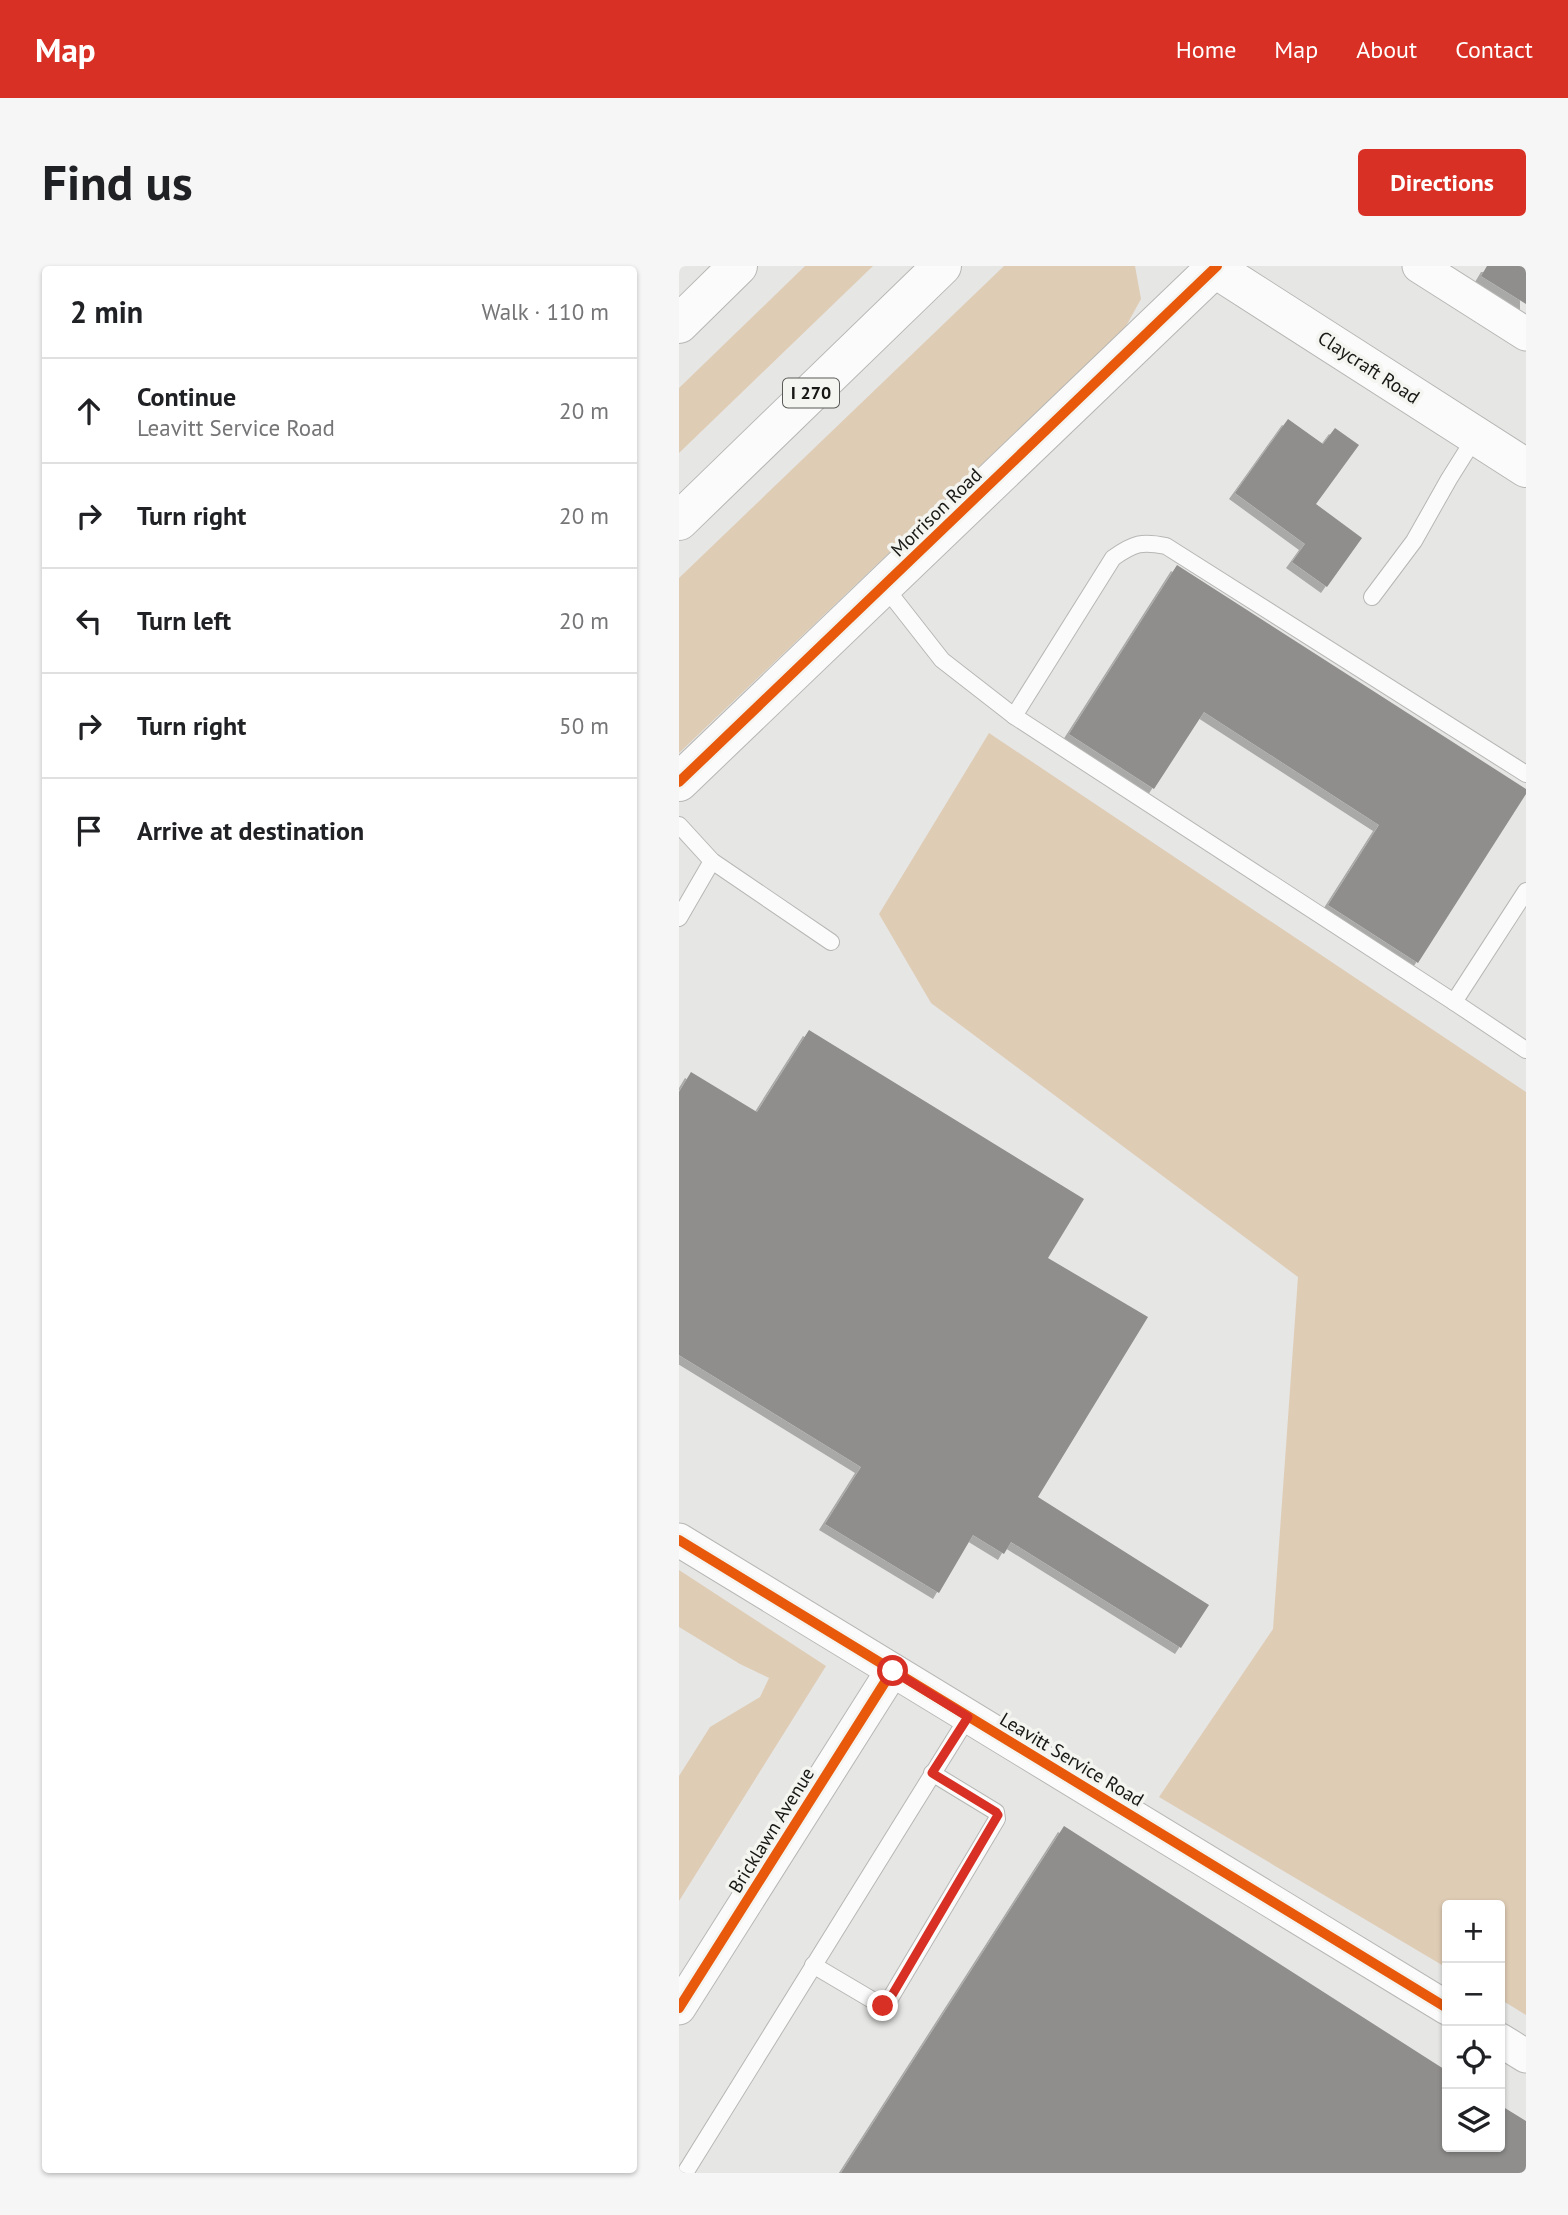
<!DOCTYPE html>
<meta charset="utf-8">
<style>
:root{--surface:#fff;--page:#f6f6f6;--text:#202124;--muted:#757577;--line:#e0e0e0;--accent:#d93025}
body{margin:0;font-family:"PT Sans",sans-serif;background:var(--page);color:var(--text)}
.controls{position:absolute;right:21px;bottom:21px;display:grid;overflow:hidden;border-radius:7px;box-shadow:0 2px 5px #0004}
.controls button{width:63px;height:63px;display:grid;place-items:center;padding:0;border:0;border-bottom:2px solid var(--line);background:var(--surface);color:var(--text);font:35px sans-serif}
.stop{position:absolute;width:21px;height:21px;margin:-16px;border:5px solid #d93025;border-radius:50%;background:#fff}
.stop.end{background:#d93025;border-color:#fff;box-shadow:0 2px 7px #0008}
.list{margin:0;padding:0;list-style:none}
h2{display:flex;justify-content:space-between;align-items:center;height:91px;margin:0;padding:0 28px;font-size:30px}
h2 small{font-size:23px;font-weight:400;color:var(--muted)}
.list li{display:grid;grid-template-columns:46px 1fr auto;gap:21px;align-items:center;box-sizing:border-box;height:105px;padding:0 28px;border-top:2px solid var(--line)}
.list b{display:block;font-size:26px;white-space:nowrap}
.list p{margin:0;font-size:23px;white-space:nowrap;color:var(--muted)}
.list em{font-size:23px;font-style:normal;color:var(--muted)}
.icon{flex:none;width:38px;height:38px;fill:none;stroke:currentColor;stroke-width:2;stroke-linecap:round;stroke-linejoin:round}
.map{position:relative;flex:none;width:847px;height:1907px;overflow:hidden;border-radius:7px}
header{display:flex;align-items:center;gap:42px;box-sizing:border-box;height:98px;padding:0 35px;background:var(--accent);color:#fff}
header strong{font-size:33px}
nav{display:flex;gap:38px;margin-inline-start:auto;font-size:24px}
.intro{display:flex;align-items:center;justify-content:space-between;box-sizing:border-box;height:168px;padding:0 42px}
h1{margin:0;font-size:49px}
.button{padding:18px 32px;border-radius:7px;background:var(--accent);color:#fff;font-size:24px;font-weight:700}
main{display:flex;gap:42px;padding:0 42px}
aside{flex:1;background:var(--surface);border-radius:7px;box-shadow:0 2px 5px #0004}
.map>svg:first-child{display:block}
</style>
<header>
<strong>Map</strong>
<nav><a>Home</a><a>Map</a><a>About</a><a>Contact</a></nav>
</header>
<div class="intro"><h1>Find us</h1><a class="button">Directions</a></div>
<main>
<aside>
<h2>2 min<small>Walk · 110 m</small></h2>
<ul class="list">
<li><svg class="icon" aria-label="ahead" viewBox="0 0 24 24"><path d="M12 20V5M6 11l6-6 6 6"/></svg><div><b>Continue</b><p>Leavitt Service Road</p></div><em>20 m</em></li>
<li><svg class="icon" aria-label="right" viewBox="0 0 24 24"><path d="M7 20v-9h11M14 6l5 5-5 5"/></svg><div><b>Turn right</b></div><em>20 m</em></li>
<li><svg class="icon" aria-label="left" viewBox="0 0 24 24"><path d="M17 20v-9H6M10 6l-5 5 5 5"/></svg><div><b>Turn left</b></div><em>20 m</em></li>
<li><svg class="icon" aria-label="right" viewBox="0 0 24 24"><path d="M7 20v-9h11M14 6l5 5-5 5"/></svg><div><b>Turn right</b></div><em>50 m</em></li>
<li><svg class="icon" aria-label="arrive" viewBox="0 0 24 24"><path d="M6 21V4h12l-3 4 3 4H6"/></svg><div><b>Arrive at destination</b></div></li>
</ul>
</aside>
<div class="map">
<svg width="847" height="1907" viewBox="0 0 847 1907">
<defs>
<filter id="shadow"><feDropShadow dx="-6" dy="6" stdDeviation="0" flood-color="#0004"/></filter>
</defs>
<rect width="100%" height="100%" fill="#e6e6e4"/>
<g fill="#dfccb5">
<polygon points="126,0 194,0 0,187 0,122"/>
<polygon points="325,0 456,0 462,33 446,62 0,487 0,312"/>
<polygon points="310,467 847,826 847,1749 821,1733 821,1639 768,1639 768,1702 480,1531 594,1363 619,1011 252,737 200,648"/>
<polygon points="0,1304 147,1400 0,1635 0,1510 31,1461 81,1431 90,1412 61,1398 0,1361"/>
</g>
<g fill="#8f8e8d" filter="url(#shadow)">
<polygon points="808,0 847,0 847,38 802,10"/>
<polygon points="609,153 644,178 656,162 680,179 637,238 683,272 648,321 613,296 626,278 556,227"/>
<polygon points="498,299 847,523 847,528 739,697 649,639 700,559 525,446 475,523 390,468"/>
<polygon points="130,764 405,933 369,992 469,1051 359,1231 530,1339 502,1382 332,1276 325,1288 294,1269 260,1327 146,1258 182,1201 0,1089 0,826 12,806 78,846"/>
<polygon points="385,1560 768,1805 768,1881 821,1881 821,1839 847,1855 847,1907 162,1907"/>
</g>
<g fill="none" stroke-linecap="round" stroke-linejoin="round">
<g stroke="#b7b7b5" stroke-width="18">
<g id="service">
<polyline points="205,320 263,394 335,450 775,736 847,625"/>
<polyline points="693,331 735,275 770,213 797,170"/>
<path d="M335,450l99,-158c21,-15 29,-17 53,-12l360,228"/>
<polyline points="0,559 33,595 152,676"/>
<polyline points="0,652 33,595"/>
<polyline points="775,736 847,784"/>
<polyline points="134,1699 200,1738 204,1740 209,1736 318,1553 317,1546 253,1507"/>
<polyline points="6,1907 289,1451"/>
</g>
</g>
<g stroke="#b7b7b5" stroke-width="35">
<g id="minor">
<polyline points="740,0 847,68"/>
<polyline points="0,1274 768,1742"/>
<polyline points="0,1742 213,1405"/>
<polyline points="821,1774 847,1790"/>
</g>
</g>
<g stroke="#b7b7b5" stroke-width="40">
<g id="tertiary">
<polyline points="535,2 847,202"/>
<polyline points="0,516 538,0"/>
</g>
</g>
<g stroke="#b7b7b5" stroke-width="40">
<g id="motorway">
<polyline points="0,58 59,0"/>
<polyline points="0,255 263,0"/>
</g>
</g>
<use href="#service" stroke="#fbfbfb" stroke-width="16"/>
<use href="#minor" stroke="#fbfbfb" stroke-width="33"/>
<use href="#tertiary" stroke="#fbfbfb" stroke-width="38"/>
<use href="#motorway" stroke="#fbfbfb" stroke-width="38"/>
<g stroke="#f4f5f0" stroke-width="15">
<g id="cycleway">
<polyline points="0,516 538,0"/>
<polyline points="0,1274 768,1742"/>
<polyline points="0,1742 213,1405"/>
</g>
</g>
<use href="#cycleway" stroke="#e8590c" stroke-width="10"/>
</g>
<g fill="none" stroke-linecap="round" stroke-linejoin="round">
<polyline stroke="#d93025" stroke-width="9" points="204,1740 209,1736 319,1549 317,1546 253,1507 289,1451 214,1405"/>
</g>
<g text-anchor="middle" stroke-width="7" stroke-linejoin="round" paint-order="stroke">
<rect fill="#f4f5f0" stroke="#595a57" stroke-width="2" x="104" y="112.5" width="56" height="29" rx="5"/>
<g font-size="18" font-weight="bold" fill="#171715">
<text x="132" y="133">I 270</text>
</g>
<g font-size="19" fill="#171715" stroke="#f4f5f0">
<text transform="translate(690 101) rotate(33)" y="7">Claycraft Road</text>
<text transform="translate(257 246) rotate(-44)" y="7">Morrison Road</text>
<text transform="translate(393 1493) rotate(31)" y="7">Leavitt Service Road</text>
<text transform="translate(92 1564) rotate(-58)" y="7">Bricklawn Avenue</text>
</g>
</g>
</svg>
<div class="controls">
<button>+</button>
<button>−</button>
<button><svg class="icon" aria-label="locate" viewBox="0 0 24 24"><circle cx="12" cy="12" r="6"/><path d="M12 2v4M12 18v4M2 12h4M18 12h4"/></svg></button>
<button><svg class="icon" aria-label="layers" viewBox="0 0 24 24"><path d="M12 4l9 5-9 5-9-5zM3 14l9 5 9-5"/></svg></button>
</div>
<div class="stop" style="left:214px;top:1405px"></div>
<div class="stop end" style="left:204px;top:1740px"></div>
</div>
</main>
